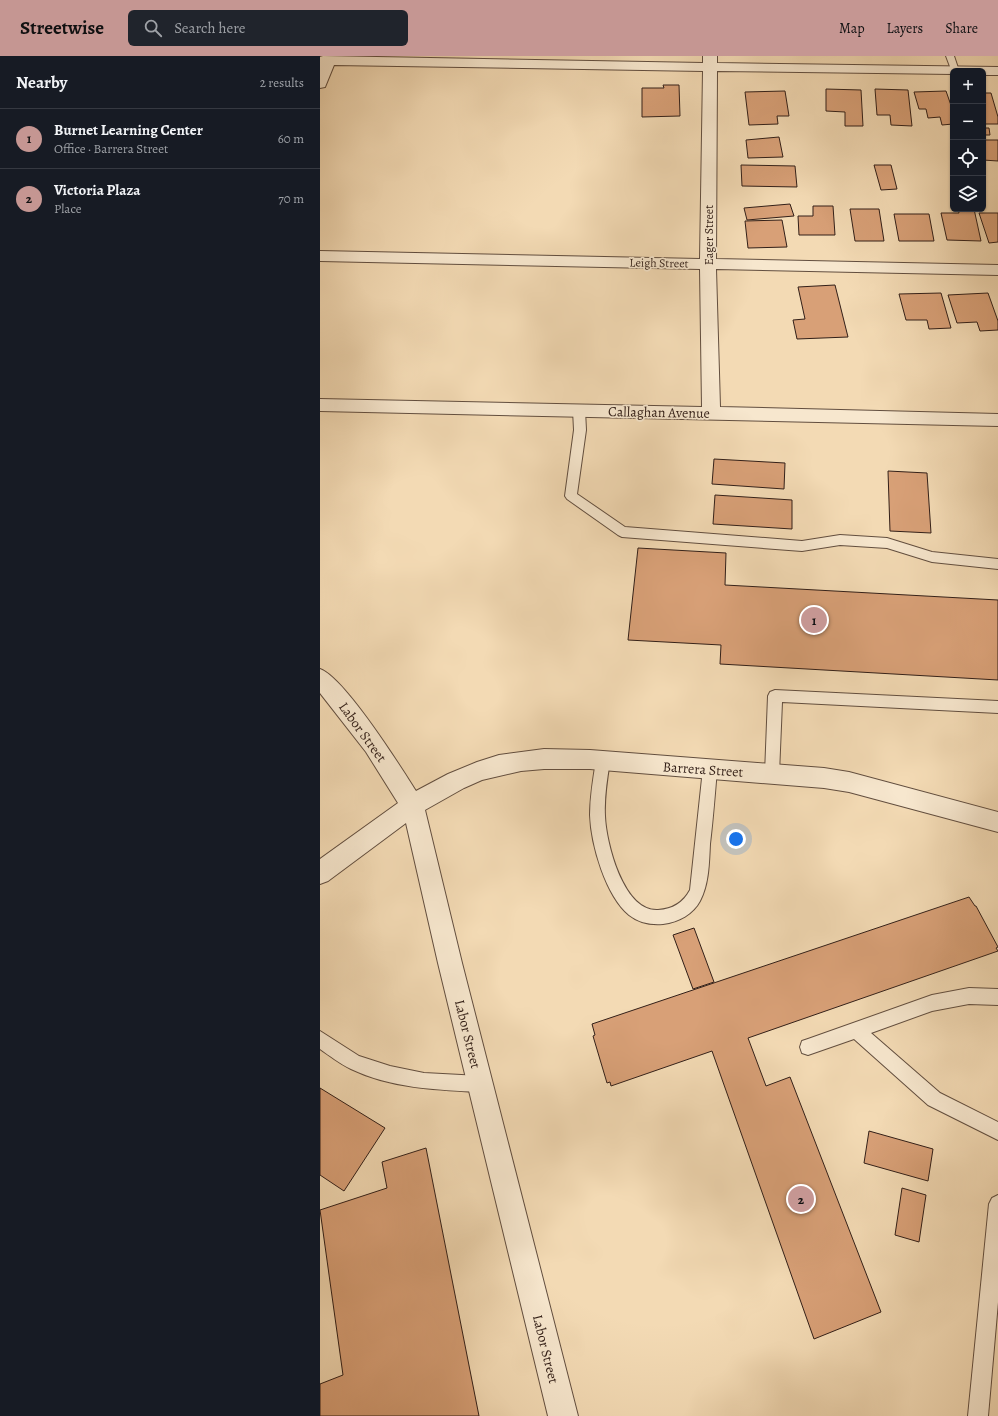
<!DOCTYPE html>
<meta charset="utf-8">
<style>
:root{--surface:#171b24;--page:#20242c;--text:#f1f3f6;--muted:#9ea1a6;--line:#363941;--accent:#c59692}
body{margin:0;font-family:Alegreya,serif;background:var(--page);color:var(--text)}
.controls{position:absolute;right:12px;top:12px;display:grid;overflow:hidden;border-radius:6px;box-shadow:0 1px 3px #0004}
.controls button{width:36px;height:36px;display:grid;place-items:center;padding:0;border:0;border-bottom:1px solid var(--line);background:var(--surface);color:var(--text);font:20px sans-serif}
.you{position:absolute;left:416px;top:783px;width:14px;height:14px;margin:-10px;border:3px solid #fff;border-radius:50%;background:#1a73e8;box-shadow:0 0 0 6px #1a73e833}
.badge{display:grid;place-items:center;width:26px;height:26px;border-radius:50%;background:var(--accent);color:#111;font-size:13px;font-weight:700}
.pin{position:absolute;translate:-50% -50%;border:2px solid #fff;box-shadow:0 1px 4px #0006}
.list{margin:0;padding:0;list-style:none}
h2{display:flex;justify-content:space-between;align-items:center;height:52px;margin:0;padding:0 16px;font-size:17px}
h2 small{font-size:13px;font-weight:400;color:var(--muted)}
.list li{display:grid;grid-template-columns:26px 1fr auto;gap:12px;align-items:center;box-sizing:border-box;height:60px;padding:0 16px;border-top:1px solid var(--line)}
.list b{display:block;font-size:15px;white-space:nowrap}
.list p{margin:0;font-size:13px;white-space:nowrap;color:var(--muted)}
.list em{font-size:13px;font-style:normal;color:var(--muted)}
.icon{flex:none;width:22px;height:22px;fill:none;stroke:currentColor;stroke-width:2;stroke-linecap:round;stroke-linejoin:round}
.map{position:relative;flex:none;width:678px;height:1360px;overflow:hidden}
header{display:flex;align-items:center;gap:24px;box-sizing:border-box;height:56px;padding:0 20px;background:var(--accent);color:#111}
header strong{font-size:19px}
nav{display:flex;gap:22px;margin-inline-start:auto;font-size:14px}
.search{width:280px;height:36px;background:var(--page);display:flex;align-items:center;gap:10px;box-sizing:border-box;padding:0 14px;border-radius:6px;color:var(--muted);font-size:15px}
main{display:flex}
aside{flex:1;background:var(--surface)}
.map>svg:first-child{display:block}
</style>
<header>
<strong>Streetwise</strong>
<div class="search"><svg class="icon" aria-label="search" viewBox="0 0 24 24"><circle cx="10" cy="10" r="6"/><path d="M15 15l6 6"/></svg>Search here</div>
<nav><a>Map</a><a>Layers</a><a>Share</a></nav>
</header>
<main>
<aside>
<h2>Nearby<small>2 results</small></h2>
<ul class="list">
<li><span class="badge">1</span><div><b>Burnet Learning Center</b><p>Office · Barrera Street</p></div><em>60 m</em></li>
<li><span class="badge">2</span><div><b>Victoria Plaza</b><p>Place</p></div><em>70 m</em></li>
</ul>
</aside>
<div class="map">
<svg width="678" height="1360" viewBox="0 0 678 1360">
<rect width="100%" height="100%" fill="#f3dab4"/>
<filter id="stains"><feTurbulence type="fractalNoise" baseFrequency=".005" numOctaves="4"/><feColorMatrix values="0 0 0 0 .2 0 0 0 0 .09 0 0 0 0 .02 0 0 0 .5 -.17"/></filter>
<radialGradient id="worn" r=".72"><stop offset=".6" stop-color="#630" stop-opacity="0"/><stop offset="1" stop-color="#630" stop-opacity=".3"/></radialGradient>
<g fill="#d8a077" stroke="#321f18">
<polygon points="343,29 359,29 360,60 322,61 322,32 344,32"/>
<polygon points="506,33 541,34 543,70 525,70 525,56 506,55"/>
<polygon points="555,33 588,34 592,70 571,69 570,59 557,59"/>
<polygon points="465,35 469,60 457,60 458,68 429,69 425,36"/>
<polygon points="626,35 633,55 633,68 622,69 620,61 608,62 606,53 599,53 594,36"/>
<polygon points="663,37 671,37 678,61 678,68 663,68"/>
<polygon points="663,72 669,72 670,79 663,79"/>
<polygon points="459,81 463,101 428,102 426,84"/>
<polygon points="663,84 678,84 678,105 663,104"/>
<polygon points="421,109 475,110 477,131 422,130"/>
<polygon points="554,109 571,109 577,133 561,134"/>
<polygon points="470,148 474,160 427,164 424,152"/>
<polygon points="493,150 513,150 515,179 479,179 478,160 493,160"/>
<polygon points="530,153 559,153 564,185 535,185"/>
<polygon points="638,153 654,153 661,185 627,184 621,157 639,157"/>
<polygon points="659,157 678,157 678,186 669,187"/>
<polygon points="574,158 609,158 614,185 579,185"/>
<polygon points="462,164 467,191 428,192 425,165"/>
<polygon points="515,229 528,281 477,283 473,264 485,263 478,231"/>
<polygon points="621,237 631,272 609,273 607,264 586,264 579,238"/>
<polygon points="668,237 678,265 678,274 660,275 657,266 637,267 628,239"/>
<polygon points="394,403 465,407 464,433 392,428"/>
<polygon points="568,415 607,417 611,477 570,475"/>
<polygon points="395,439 472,444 472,473 393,468"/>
<polygon points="318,492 406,497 405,529 678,544 678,624 400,608 401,589 308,584"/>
<polygon points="649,841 655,850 656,850 678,891 676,892 678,895 428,982 446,1030 470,1021 561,1256 494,1283 392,995 291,1030 290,1026 287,1027 273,980 275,979 272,968"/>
<polygon points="374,872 394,926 373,933 353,879"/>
<polygon points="0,1032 65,1072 24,1135 0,1119"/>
<polygon points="549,1075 613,1093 608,1125 544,1107"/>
<polygon points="106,1092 159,1360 0,1360 0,1328 23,1319 0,1154 67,1132 62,1106"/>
<polygon points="582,1132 606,1139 599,1186 575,1179"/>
</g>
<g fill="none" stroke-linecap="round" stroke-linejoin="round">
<g stroke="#624e3f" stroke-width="2">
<g id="service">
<polygon points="626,0 634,0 639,15 632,16"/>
<polygon points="259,350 263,351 265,354 266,374 257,438 305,471 482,485 520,479 567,482 612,496 678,503 678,513 612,506 567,492 520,489 482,495 302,481 298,479 247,443 245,440 254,374 253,354 255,351"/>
<polygon points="455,634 678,645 678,657 462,646 459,718 457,722 452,724 447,722 445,718 448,640 450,636"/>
<path d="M283,699l5,2 2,4c-3,18 -6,37 -5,55 1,26 18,96 53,94 15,-1 25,-7 32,-20l13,-121 2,-4 5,-2 5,2 2,4c-2,25 -4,50 -7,75 -1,19 -1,40 -10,57 -7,13 -21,21 -37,23 -11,1 -24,-1 -34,-9 -23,-19 -38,-70 -39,-100 0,-18 3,-36 6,-54l2,-4z"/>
<polygon points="649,932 678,933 678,949 649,948 612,955 551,977 620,1037 678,1066 678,1084 608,1049 534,983 488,999 482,997 480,991 482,985 488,983 612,939"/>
<path d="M0,975l39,25 31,10 34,7 56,3 6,2 2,6 -2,6 -6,2c-43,-2 -90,-4 -129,-23 -11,-5 -21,-13 -31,-20z"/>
<polygon points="678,1139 678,1246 668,1360 648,1360 669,1148 672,1142"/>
</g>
</g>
<g stroke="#624e3f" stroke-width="2">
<g id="minor">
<polygon points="3,0 383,7 383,0 397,0 397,7 678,11 678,19 663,19 663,15 633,15 633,18 397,15 396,203 678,209 678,219 396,213 400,351 678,358 678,370 0,355 0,343 382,351 380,213 0,205 0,195 380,203 383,15 14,9 5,31 0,32 0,1"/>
<path d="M0,613c25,9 80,97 96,122l32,-17 29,-12 22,-7 45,-6 46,1 234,18 25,4 149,40v20l-149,-40 -25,-4 -234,-19h-46l-23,2 -39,9 -18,8 -39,22 37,153 116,453h-30l-110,-453 -32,-140 -78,58 -8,3v-25l78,-56 -32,-51 -46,-59z"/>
</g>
</g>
<use href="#service" fill="#f7e7ce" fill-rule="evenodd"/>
<use href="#minor" fill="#f7e7ce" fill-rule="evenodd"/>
</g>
<g text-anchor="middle" stroke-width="3.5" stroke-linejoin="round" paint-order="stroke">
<g font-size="12" fill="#321f18" stroke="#f7e7ce">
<text transform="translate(389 179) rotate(-90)" y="4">Eager Street</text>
<text transform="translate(339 207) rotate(1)" y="4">Leigh Street</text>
</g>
<g font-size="14" fill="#321f18" stroke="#f7e7ce">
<text transform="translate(339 356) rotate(1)" y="5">Callaghan Avenue</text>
<text transform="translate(43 676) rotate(54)" y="5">Labor Street</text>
<text transform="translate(383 713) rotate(4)" y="5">Barrera Street</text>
<text transform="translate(148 978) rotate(76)" y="5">Labor Street</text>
<text transform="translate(226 1293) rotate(76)" y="5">Labor Street</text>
</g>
</g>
<rect width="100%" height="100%" filter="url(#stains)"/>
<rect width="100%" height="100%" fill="url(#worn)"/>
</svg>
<div class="controls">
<button>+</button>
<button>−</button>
<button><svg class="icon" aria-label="locate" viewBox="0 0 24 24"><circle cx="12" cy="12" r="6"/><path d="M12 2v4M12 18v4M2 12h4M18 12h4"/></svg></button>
<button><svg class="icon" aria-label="layers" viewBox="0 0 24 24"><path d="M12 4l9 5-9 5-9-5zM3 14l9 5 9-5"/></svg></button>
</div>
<div class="you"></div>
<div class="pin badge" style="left:494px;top:564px">1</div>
<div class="pin badge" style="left:481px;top:1143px">2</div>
</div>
</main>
